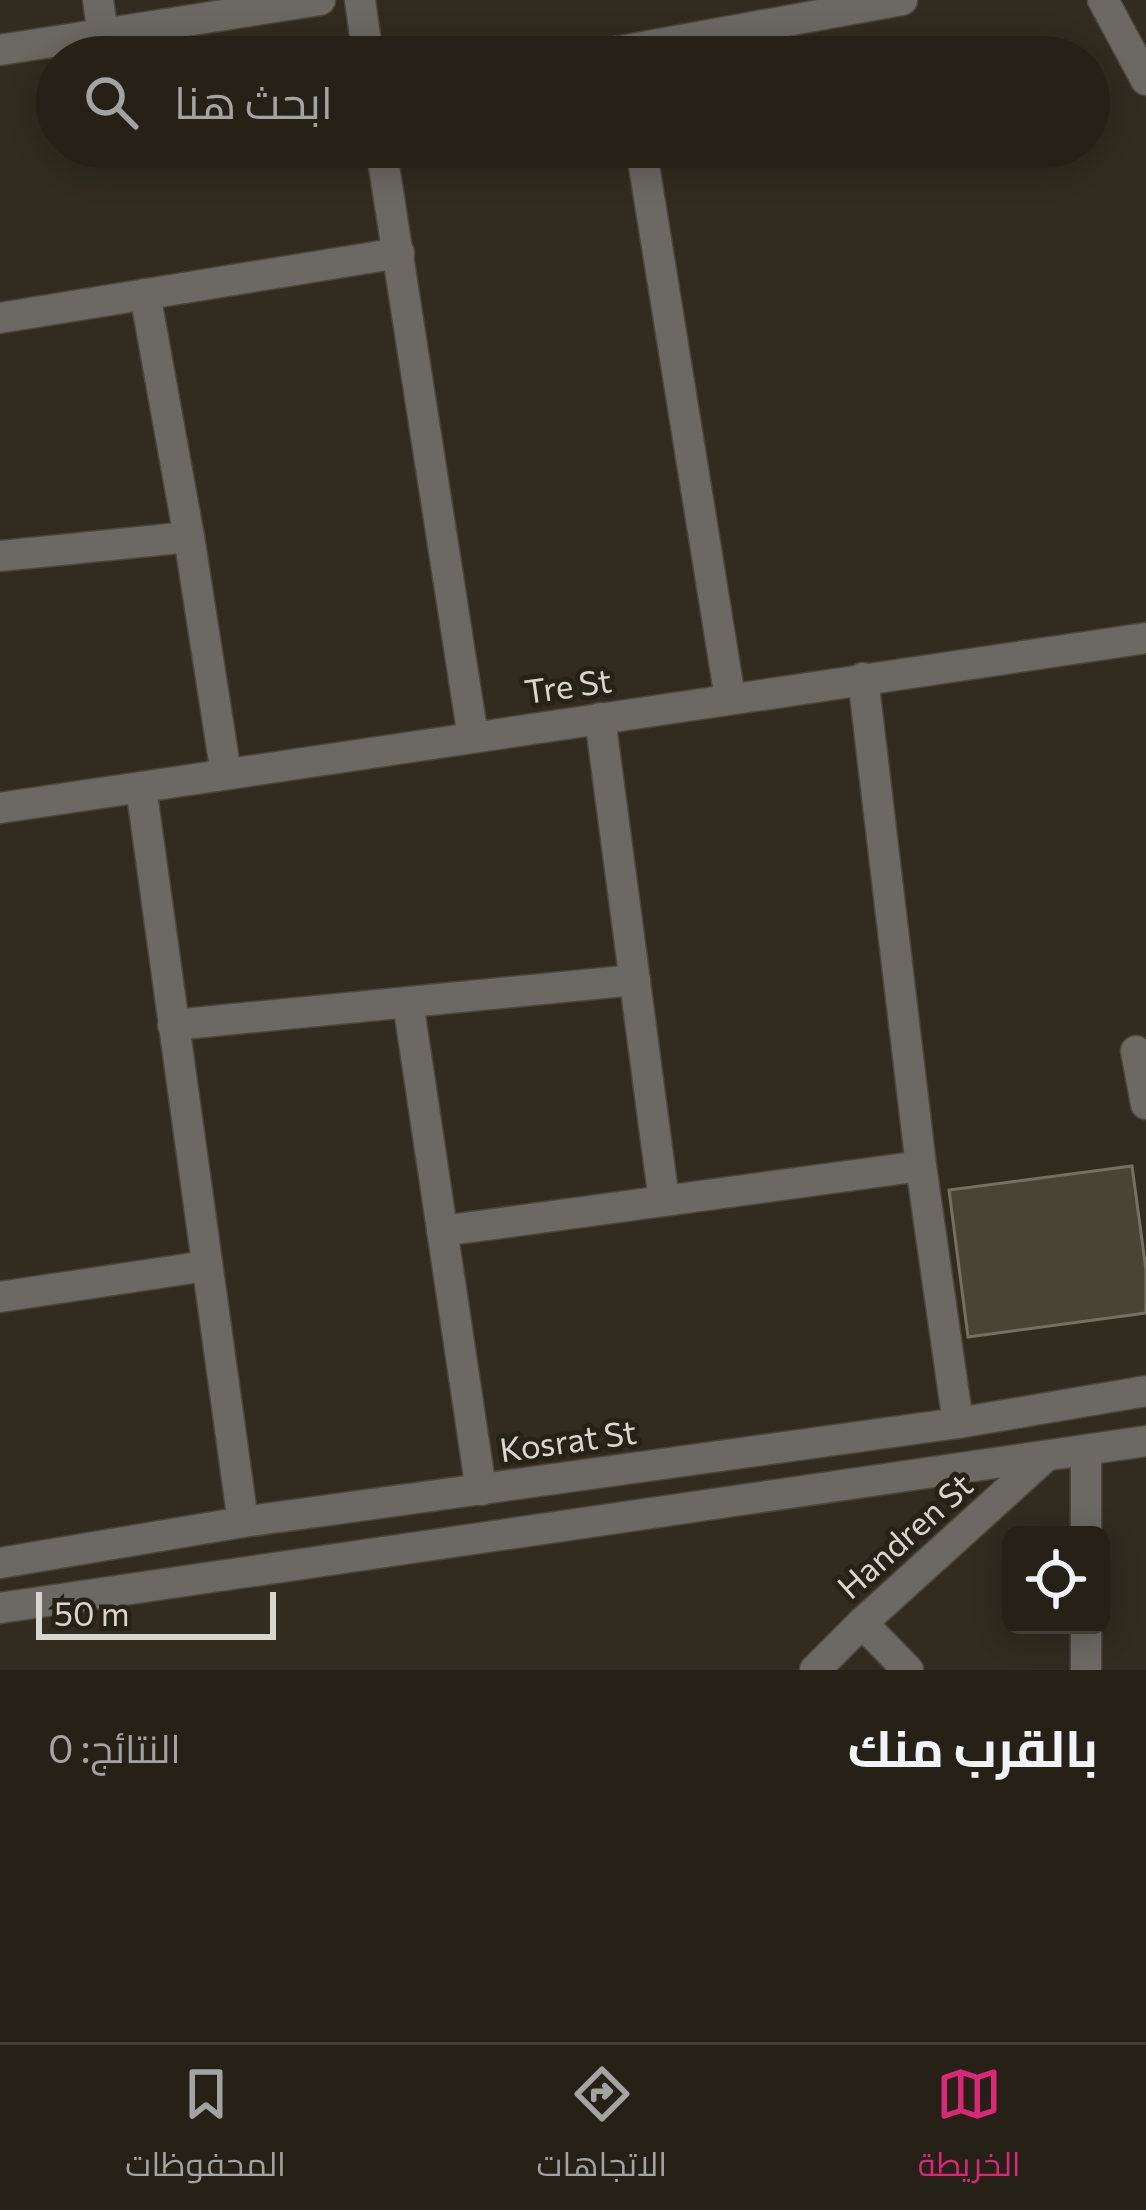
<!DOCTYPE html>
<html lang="ar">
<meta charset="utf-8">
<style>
:root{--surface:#252117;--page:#312e24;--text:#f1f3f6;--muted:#a3a3a1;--line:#423e36;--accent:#db2777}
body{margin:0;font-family:Commissioner,Cairo,sans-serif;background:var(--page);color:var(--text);direction:rtl}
.controls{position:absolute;right:36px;bottom:36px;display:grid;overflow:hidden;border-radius:18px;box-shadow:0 6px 30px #0003}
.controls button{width:108px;height:108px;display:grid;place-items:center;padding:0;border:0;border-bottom:3px solid var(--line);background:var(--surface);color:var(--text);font:60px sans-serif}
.scale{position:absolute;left:36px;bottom:30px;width:240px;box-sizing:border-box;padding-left:12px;border:6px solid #d9d6ce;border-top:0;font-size:33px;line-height:42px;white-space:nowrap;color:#d9d6ce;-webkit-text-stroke:9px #272216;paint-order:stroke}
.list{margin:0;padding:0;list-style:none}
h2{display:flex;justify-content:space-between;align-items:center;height:156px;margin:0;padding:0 48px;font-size:51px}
h2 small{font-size:39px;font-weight:400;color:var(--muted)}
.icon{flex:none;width:66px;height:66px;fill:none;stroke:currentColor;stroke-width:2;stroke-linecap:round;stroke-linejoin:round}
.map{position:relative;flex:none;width:1146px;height:1670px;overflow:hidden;direction:ltr}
.search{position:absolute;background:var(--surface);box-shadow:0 6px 30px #0003;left:36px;right:36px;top:36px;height:132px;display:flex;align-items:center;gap:30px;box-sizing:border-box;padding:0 42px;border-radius:66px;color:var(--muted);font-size:45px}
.sheet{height:372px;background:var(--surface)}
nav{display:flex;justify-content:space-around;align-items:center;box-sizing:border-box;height:168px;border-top:3px solid var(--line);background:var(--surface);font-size:33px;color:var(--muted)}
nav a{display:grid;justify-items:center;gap:6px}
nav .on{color:var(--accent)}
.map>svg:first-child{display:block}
</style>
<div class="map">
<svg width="1146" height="1670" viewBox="0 0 1146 1670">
<rect width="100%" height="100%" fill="#312c1f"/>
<polygon fill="#494436" stroke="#767062" stroke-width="3" points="1132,1166 1146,1270 1146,1313 968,1337 949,1190"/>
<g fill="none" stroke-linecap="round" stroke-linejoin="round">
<g stroke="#4c473b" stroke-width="33">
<g id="minor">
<polyline points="98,0 103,34"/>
<polyline points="360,0 368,57"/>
<polyline points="1103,0 1146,80"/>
<polyline points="0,50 320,0"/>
<polyline points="588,57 902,0"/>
<polyline points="381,147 473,737"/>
<polyline points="641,147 730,698"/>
<polyline points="145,294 189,537 226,774"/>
<polyline points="0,318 399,253"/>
<polyline points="0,556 189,537"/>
<polyline points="863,678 921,1166 958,1423"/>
<polyline points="600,718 664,1201"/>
<polyline points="141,787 243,1522"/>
<polyline points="0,808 1146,638"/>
<polyline points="408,1002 481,1490"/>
<polyline points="173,1025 635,980"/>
<polyline points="1136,1051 1146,1104"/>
<polyline points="442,1231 921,1166"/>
<polyline points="0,1297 206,1266"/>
<polyline points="1086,1535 1086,1451"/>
<polyline points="0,1563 243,1522 958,1423 1146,1391"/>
<polyline points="0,1608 1146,1441"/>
<polyline points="862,1623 908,1670"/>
<polyline points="815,1670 862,1623 1045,1457"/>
<polyline points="1086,1670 1086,1625"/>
</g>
</g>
<use href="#minor" stroke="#6c6963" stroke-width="30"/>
</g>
<g text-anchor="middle" stroke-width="10" stroke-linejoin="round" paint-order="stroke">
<g font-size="33" fill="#d9d6ce" stroke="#272216">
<text transform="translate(568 686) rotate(-8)" y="12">Tre St</text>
<text transform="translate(568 1441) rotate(-8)" y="12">Kosrat St</text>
<text transform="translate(905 1536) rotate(-42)" y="12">Handren St</text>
</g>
</g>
</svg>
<div class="controls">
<button><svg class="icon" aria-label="locate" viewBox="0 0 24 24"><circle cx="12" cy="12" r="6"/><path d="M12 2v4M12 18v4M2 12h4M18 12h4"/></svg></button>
</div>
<div class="scale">50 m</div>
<div class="search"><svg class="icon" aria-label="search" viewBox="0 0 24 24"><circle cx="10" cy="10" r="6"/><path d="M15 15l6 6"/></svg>ابحث هنا</div>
</div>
<section class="sheet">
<h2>بالقرب منك<small>النتائج: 0</small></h2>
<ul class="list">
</ul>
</section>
<nav>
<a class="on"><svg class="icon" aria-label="map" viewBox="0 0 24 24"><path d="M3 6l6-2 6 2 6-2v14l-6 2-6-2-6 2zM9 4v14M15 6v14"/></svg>الخريطة</a>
<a><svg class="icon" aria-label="directions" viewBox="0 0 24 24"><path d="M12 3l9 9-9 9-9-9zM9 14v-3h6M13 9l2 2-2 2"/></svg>الاتجاهات</a>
<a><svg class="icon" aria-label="saved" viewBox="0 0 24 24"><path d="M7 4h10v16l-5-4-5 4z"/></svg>المحفوظات</a>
</nav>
